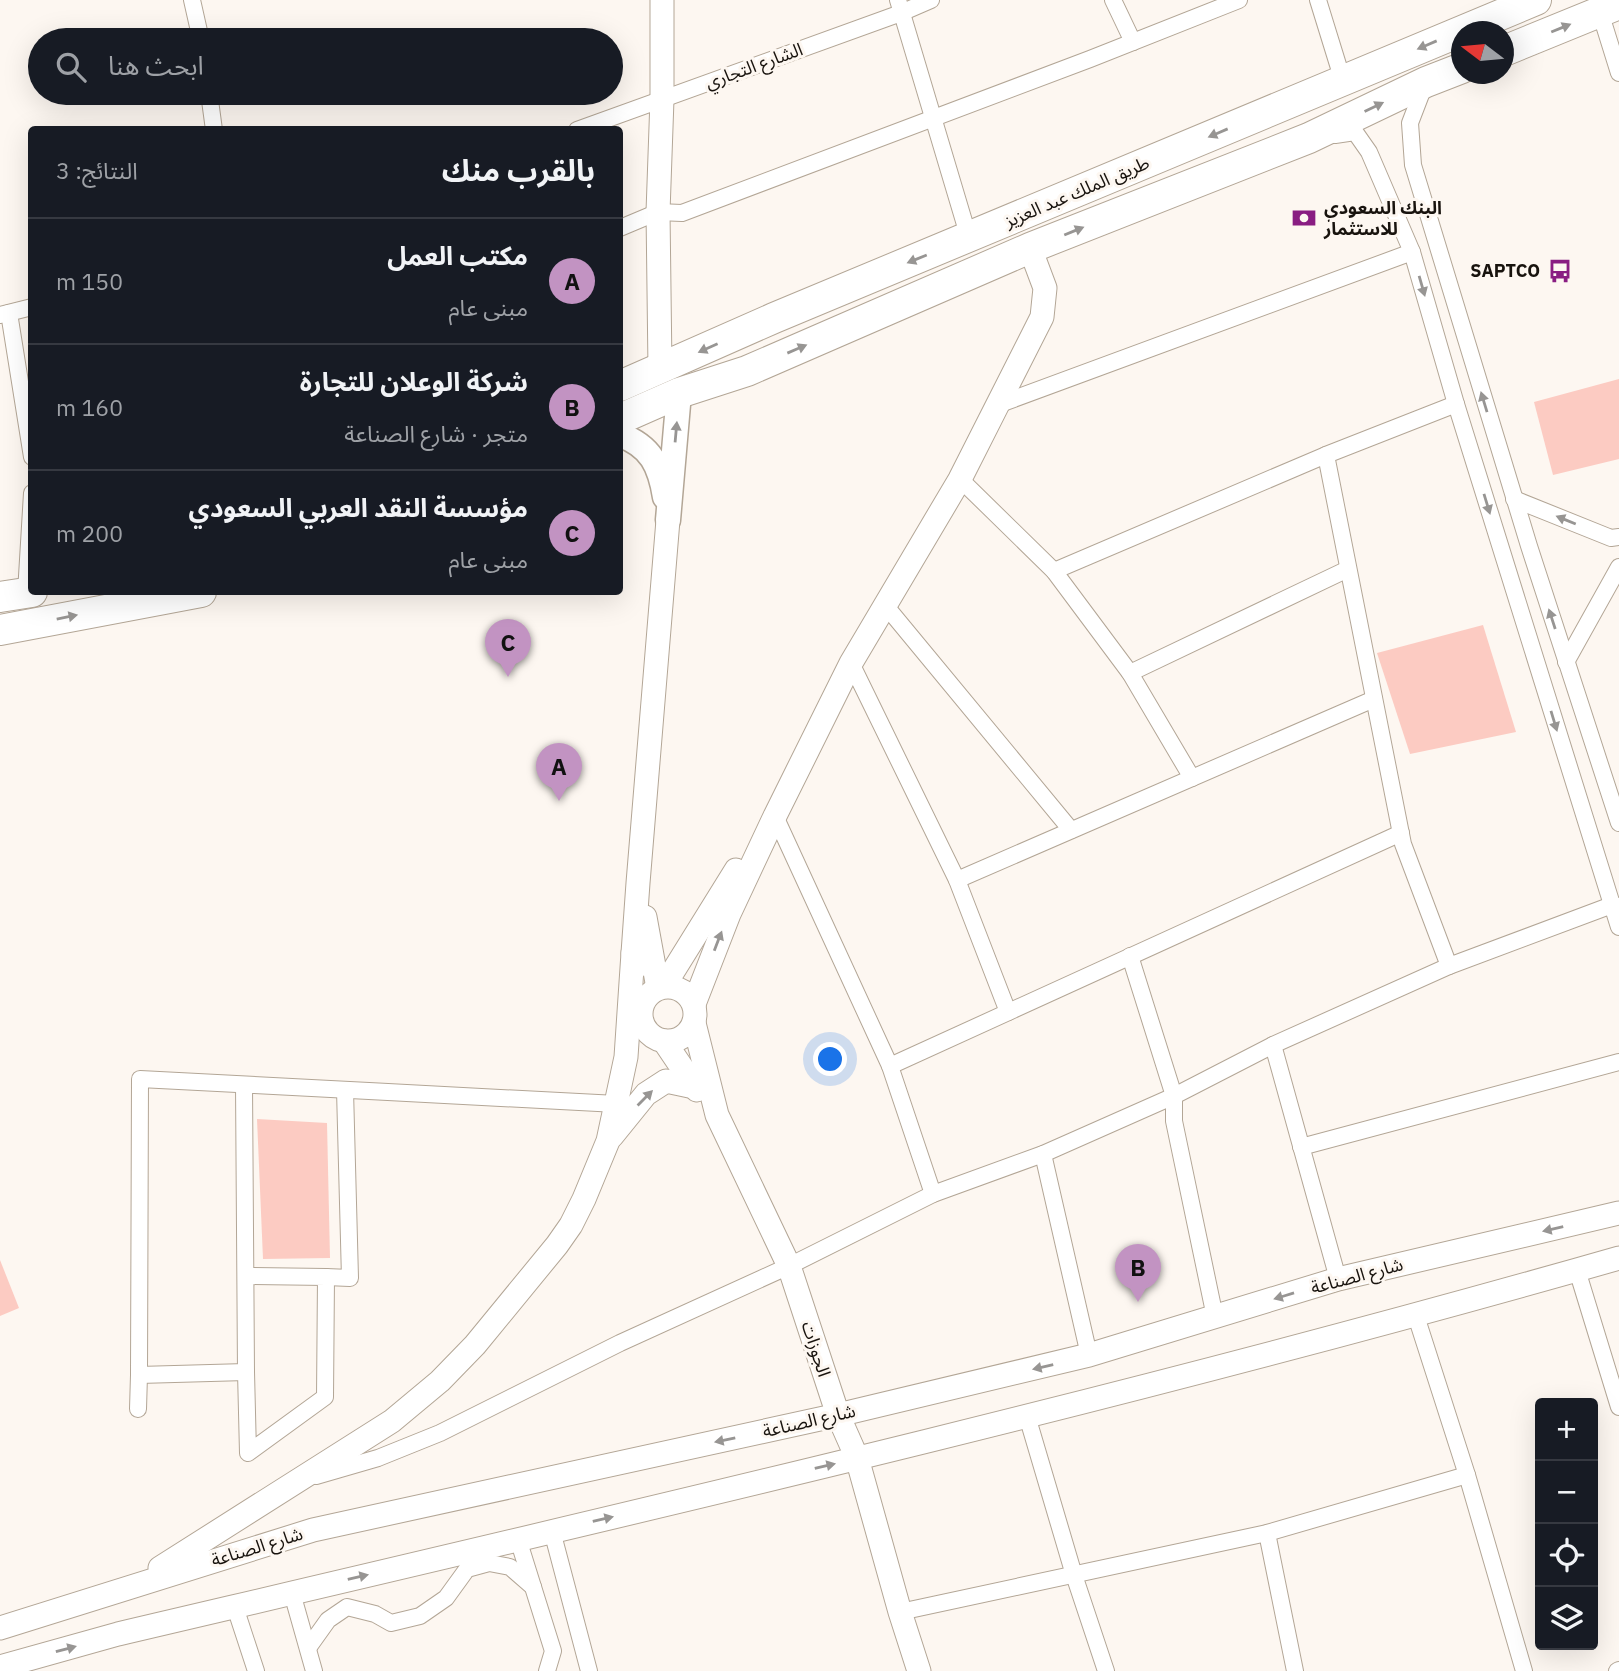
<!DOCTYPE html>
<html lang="ar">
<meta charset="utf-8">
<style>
:root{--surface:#171b24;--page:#242831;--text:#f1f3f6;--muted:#9ea1a6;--line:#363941;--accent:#c293c2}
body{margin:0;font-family:"IBM Plex Sans","Noto Sans Arabic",sans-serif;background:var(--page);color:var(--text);direction:rtl}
.controls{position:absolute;right:21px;bottom:21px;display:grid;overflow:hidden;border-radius:7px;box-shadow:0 7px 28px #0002}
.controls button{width:63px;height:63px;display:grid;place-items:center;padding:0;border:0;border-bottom:2px solid var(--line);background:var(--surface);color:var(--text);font:35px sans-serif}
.compass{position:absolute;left:1451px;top:21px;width:63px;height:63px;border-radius:50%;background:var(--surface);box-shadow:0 7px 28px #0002;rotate:286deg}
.you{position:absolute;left:831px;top:1060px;width:24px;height:24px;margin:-18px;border:5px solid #fff;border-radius:50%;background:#1a73e8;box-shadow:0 0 0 10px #1a73e833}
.badge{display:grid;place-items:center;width:46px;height:46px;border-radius:50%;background:var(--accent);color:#111;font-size:23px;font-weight:700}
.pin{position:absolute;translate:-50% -58px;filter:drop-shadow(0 2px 4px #0008)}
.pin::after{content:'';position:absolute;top:37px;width:24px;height:21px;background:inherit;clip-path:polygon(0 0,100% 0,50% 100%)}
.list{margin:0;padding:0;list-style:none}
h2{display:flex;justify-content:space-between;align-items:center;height:91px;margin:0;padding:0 28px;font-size:30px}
h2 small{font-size:23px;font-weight:400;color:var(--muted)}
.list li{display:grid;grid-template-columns:46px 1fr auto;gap:21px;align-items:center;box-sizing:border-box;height:126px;padding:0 28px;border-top:2px solid var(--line)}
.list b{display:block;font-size:26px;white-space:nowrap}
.list p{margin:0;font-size:23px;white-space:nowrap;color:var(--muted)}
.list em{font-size:23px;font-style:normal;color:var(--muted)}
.icon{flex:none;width:38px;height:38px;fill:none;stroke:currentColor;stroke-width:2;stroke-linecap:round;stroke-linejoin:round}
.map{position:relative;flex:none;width:1619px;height:1671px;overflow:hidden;direction:ltr}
.search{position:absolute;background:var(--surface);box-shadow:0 7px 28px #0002;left:28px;top:28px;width:595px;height:77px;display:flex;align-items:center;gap:18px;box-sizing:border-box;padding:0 24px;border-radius:38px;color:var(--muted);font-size:26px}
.panel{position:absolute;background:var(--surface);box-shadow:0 7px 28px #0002;left:28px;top:126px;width:595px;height:469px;border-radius:7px;direction:rtl}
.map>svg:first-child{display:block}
</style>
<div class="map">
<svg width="1619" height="1671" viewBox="0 0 1619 1671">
<rect width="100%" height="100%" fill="#fdf7f1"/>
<g fill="#fccbc2">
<polygon points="1619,379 1619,459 1553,475 1534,402"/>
<polygon points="1483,625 1516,732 1410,754 1377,653"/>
<polygon points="257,1119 327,1123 330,1258 263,1259"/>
<polygon points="0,1260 19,1308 0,1316"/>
</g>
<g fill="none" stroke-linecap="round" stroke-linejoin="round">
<g stroke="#b3a696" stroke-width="18">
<g id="street">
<polyline points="192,0 201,40"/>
<polyline points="898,0 969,238"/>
<polyline points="1113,0 1133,42"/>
<polyline points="1318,0 1343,81"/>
<polyline points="1600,12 1619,73"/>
<polyline points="1425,84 1410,123 1413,165 1529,546 1619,823"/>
<polyline points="209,93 214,130"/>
<polyline points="577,130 901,13 931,0"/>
<polyline points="1335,135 1355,132 1369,152 1412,252 1456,404 1619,927"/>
<polyline points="620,228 658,212 682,213 1090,59 1239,0"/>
<polyline points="9,313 32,457"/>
<polyline points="0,315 32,307"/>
<polyline points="1000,404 1412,252"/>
<polyline points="960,479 1054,571 1130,673 1192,778"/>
<polyline points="1514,499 1611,538 1619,537"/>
<polyline points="1054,571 1326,455"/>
<polyline points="26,593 32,493"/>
<polyline points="885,605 1071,830"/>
<polyline points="1566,662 1619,567"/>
<polyline points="851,663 957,880 1008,1012"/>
<polyline points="1130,673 1348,569"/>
<polyline points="775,816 890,1066 933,1194"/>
<polyline points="957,880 1374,699"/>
<polyline points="1130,956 1174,1096 1174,1121 1215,1317"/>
<polyline points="1449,966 1403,844 1326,455 1456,404"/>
<polyline points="1273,1045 1338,1279"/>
<polyline points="890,1066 1401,833"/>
<path d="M244,1085l2,287 -107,3 1,-296c159,8 318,17 477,25"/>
<polyline points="1301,1147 1619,1062"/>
<polyline points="1043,1154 1089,1355"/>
<polyline points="1577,1270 1619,1407"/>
<polyline points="246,1276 326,1277 325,1397 248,1453 246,1372"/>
<polyline points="326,1277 350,1278 345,1090"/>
<polyline points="1416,1316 1467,1475 1524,1671"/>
<polyline points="138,1409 139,1375"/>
<polyline points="1027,1416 1074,1575 1106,1671"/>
<polyline points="316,1476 378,1458 440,1433 620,1343 789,1266 933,1194 1043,1154 1174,1096 1273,1045 1449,966 1612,905 1619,906"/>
<polyline points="552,1531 589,1671"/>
<polyline points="1267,1533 1295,1671"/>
<polyline points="518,1539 533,1587"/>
<polyline points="292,1593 314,1671"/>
<polyline points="235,1607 256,1671"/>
<polyline points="900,1612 1267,1533 1467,1475"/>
<polyline points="308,1648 328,1620 347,1607 375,1614 391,1623 420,1616 446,1598 467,1569 489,1563 510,1567 533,1587 553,1651 547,1671"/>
<polyline points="1617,1671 1619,1670"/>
</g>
</g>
<g stroke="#b3a696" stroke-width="25">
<g id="secondary">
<polyline points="660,368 658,212 662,99 662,0"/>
<polyline points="645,917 658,988"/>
<polyline points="635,968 633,953 638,883 668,520"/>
<polyline points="664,986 736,870"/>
<circle cx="668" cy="1014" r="27"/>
<polyline points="694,1004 729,914 775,816 851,663 960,479 1042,317 1045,288 1030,248"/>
<polyline points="694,1023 717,1115 789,1266 838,1415 857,1458 900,1612 919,1671"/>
<polyline points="664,1041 697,1090"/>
<polyline points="612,1136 646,1094 666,1081 694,1087"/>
<polyline points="160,1568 392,1421 440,1381 475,1345 557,1245 571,1225 584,1199 608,1141 626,1057 633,953"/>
<polyline points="0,1628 313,1530 838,1415 1089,1355 1338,1279 1619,1213"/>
<path d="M0,1667l118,-33c502,-118 1005,-234 1501,-376"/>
</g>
</g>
<g stroke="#b3a696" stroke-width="27">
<g id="primary">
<path d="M620,435c31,11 40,31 45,62"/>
<polyline points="668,520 679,393"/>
</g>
</g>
<g stroke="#b3a696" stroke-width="32">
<g id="highway">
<polyline points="1504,51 1619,4"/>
<polyline points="620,386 774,318 1536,0"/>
<polyline points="620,419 679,393 747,371 1030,248 1309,138 1426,82 1462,68"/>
<polyline points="0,597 32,592"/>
<polyline points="0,630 201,592"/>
</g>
</g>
<use href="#street" stroke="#fff" stroke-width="16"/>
<use href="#secondary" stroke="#fff" stroke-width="23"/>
<use href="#primary" stroke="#fff" stroke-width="24"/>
<use href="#highway" stroke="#fff" stroke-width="30"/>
</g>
<defs><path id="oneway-solid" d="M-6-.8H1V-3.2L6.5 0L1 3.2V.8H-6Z" transform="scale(1.75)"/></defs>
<g fill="#979593">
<use href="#oneway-solid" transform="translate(1561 28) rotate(-22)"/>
<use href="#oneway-solid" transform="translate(1427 45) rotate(157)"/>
<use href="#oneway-solid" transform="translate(1374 107) rotate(-26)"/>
<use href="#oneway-solid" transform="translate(1218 133) rotate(157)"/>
<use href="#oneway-solid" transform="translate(1074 231) rotate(-22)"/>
<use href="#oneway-solid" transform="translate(917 259) rotate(158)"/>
<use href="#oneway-solid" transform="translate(1422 286) rotate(74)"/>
<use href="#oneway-solid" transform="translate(708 348) rotate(156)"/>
<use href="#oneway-solid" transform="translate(797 349) rotate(-23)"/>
<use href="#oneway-solid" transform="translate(1484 402) rotate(-107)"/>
<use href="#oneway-solid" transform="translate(676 432) rotate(-85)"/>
<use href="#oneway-solid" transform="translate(1487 504) rotate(73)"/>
<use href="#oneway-solid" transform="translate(1566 520) rotate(-158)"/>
<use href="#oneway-solid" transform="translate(67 617) rotate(-11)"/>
<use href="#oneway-solid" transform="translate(1552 619) rotate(-108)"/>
<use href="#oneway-solid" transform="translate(1554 721) rotate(73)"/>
<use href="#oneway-solid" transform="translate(718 941) rotate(-69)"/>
<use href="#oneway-solid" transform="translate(645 1098) rotate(-45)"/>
<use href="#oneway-solid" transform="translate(1553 1229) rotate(167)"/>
<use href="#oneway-solid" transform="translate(1284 1296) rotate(163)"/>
<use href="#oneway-solid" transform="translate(1043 1367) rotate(167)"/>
<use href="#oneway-solid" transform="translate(725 1440) rotate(168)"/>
<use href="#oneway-solid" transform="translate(825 1466) rotate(-13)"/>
<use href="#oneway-solid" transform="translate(603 1519) rotate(-13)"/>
<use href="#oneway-solid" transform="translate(358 1577) rotate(-13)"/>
<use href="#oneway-solid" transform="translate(66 1649) rotate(-15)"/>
</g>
<defs>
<g id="bank-bare" transform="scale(1.89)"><path d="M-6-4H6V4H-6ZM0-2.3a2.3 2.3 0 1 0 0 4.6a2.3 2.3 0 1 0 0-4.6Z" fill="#891d82" stroke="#fdf7f1" stroke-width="2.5" paint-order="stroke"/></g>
<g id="bus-bare" transform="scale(1.89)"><path d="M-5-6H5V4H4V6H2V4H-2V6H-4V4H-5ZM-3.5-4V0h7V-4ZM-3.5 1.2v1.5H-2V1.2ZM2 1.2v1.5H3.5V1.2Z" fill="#891d82" stroke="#fdf7f1" stroke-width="2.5" paint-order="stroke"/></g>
</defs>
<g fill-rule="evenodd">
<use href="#bank-bare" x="1304" y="218"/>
<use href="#bus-bare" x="1560" y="271"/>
</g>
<g text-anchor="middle" stroke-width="6" stroke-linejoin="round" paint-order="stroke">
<g font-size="18" fill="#18130e" stroke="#fdf7f1">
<text transform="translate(754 66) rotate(-20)" y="6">الشارع التجاري</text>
<text transform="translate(1077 192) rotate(-23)" y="6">طريق الملك عبد العزيز</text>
<text transform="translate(1357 1276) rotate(-15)" y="6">شارع الصناعة</text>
<text transform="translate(816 1349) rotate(72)" y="6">الجوزات</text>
<text transform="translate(809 1421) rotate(-13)" y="6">شارع الصناعة</text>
<text transform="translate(257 1547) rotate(-17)" y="6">شارع الصناعة</text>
</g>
<g font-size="18" font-weight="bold" fill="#18130e" stroke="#fdf7f1" text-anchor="start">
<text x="1324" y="214">البنك السعودي<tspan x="1324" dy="21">للاستثمار</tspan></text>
<text x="1540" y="277" text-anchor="end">SAPTCO</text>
</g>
</g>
</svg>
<div class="controls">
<button>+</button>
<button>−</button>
<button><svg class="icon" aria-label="locate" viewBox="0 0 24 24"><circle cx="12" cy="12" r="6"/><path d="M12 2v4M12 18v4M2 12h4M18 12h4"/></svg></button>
<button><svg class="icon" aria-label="layers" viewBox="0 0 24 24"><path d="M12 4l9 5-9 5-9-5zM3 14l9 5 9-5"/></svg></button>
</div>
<svg class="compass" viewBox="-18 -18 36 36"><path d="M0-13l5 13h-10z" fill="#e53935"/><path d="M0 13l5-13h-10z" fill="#9ea1a6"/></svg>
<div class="you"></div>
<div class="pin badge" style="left:559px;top:801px">A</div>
<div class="pin badge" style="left:1138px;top:1302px">B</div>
<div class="pin badge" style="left:508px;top:677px">C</div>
<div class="search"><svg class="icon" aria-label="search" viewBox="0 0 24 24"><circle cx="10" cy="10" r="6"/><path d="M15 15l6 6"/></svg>ابحث هنا</div>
<section class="panel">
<h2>بالقرب منك<small>النتائج: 3</small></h2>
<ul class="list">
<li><span class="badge">A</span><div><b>مكتب العمل</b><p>مبنى عام</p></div><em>150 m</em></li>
<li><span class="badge">B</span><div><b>شركة الوعلان للتجارة</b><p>متجر · شارع الصناعة</p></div><em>160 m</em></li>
<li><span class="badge">C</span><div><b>مؤسسة النقد العربي السعودي</b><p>مبنى عام</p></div><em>200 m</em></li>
</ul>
</section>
</div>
